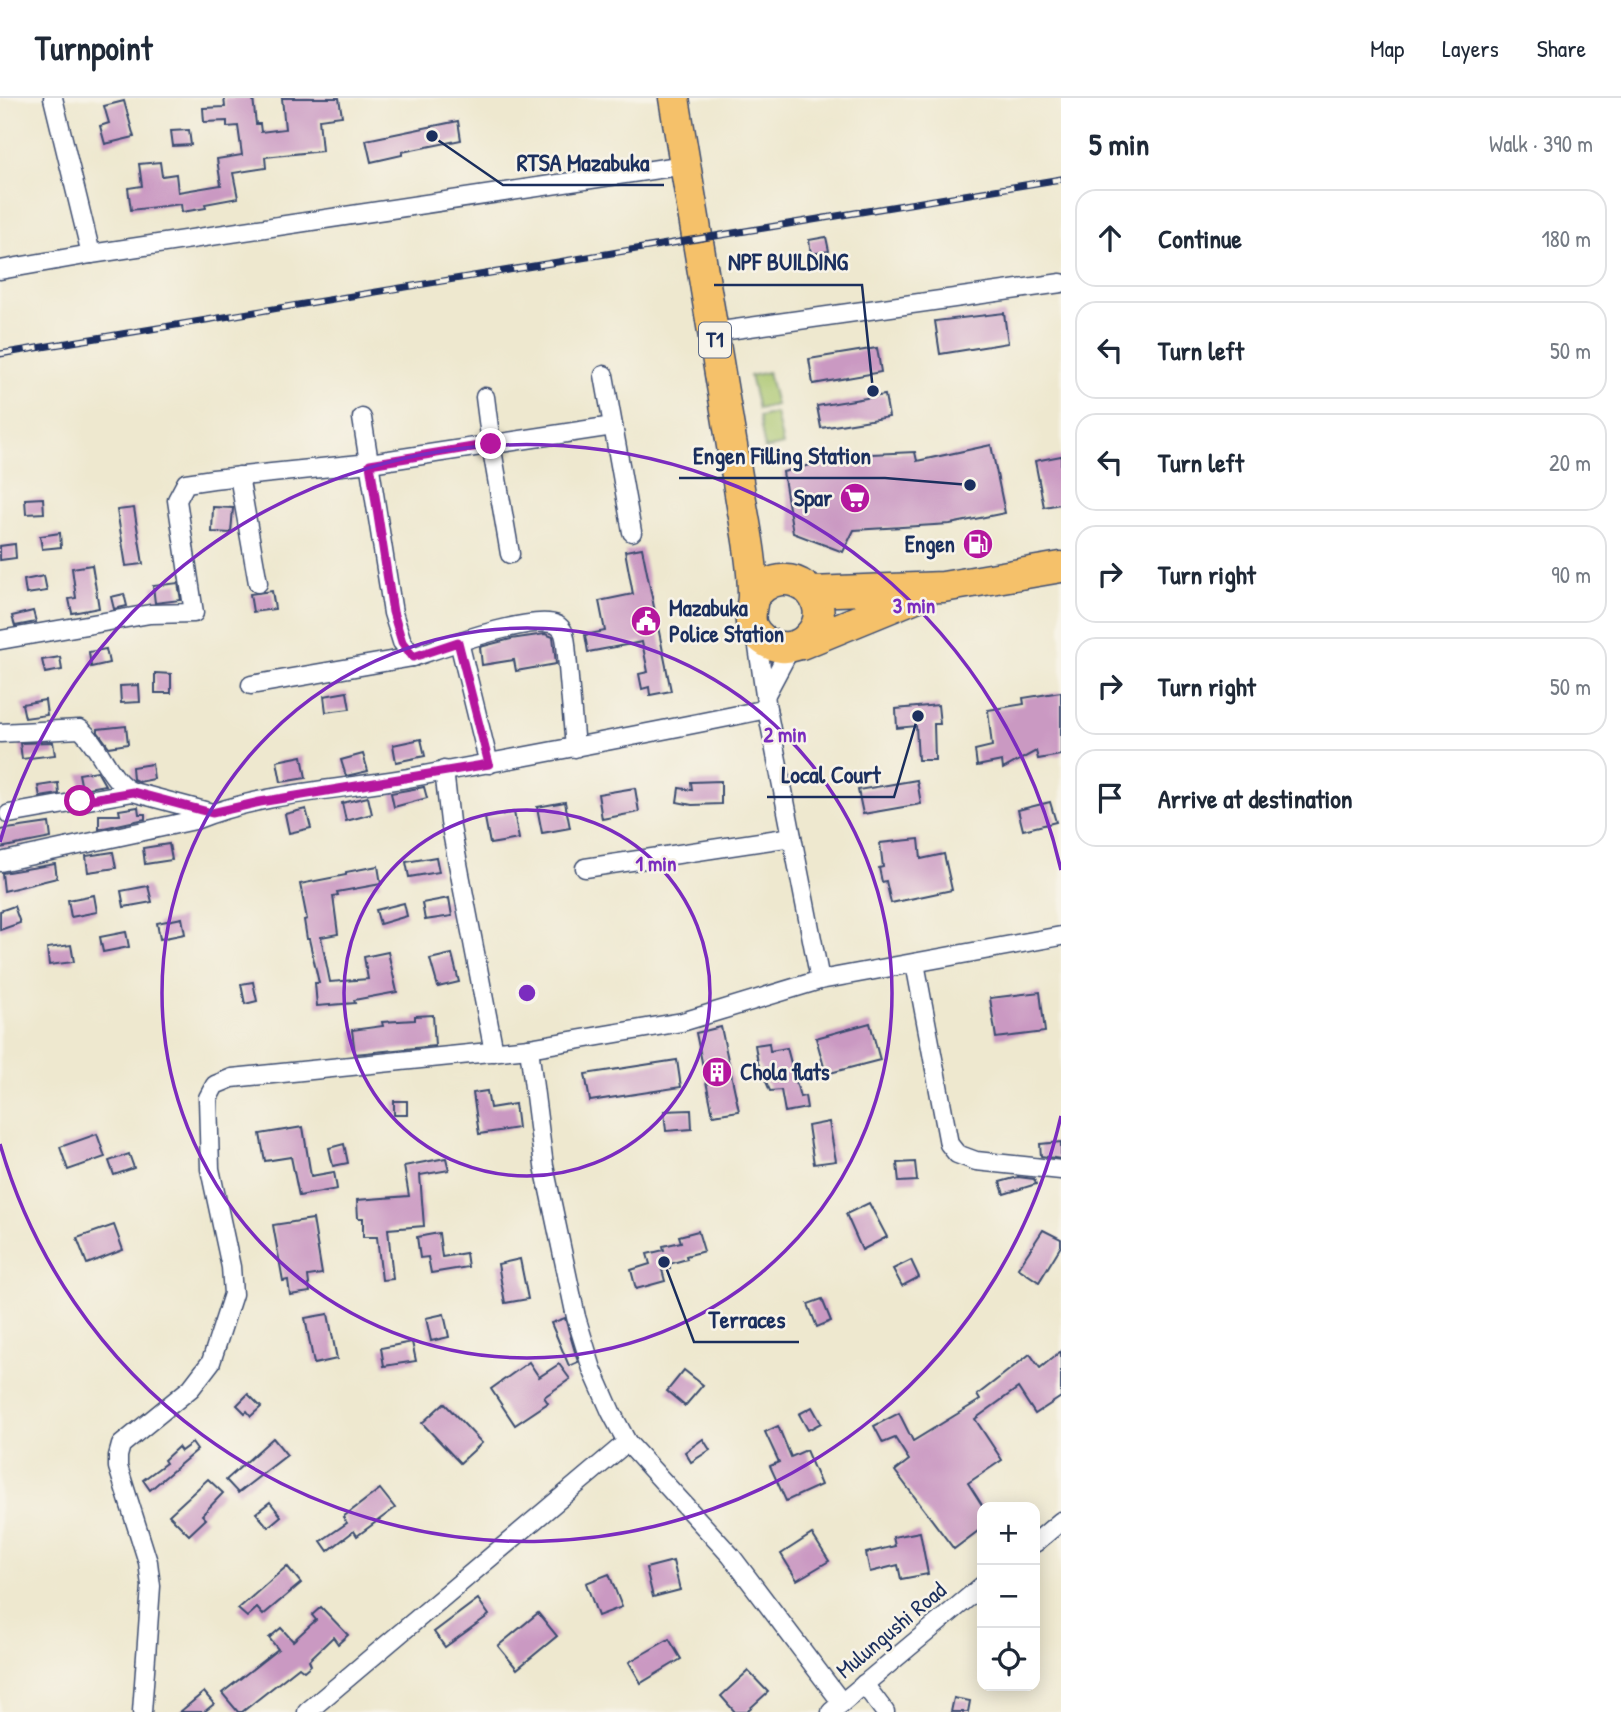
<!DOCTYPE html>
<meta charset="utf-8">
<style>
:root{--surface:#fff;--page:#f2f2f3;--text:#1f2937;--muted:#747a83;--line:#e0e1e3}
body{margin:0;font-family:"Patrick Hand",sans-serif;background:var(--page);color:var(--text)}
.controls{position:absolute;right:21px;bottom:21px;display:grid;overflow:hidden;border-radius:14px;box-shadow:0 4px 18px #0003}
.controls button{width:63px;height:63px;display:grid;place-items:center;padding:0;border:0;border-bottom:2px solid var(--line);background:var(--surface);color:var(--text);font:35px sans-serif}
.stop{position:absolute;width:21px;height:21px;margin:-16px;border:5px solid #b5179e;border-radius:50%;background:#fff}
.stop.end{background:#b5179e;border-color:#fff;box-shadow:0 2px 7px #0008}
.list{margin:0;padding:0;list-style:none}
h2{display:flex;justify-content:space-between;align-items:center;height:91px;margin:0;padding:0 28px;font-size:30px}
h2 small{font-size:23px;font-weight:400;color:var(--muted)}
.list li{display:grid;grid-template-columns:46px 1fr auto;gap:21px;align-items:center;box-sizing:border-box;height:98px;margin:0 14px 14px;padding:0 14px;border:2px solid var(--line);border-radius:21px}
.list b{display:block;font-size:26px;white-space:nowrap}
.list em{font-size:23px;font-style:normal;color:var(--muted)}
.icon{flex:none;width:38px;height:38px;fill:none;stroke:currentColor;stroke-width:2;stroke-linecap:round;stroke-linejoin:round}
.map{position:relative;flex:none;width:1061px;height:1614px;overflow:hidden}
header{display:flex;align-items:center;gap:42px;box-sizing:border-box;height:98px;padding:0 35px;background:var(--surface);border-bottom:2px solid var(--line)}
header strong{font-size:33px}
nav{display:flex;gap:38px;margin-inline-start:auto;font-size:24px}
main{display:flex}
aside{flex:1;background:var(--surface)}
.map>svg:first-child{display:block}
</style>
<header>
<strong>Turnpoint</strong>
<nav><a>Map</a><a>Layers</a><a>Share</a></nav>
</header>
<main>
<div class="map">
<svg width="1061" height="1614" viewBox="0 0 1061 1614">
<rect width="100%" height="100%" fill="#f7f3e8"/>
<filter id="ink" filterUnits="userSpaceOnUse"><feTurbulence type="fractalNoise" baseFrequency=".0143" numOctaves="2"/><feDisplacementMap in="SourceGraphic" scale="14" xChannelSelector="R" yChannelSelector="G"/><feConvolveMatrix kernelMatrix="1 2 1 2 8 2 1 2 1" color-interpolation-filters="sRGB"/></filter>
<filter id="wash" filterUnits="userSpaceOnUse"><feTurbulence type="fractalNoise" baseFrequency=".00686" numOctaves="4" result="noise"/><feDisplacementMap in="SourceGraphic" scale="28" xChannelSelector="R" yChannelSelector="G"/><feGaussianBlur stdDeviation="1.57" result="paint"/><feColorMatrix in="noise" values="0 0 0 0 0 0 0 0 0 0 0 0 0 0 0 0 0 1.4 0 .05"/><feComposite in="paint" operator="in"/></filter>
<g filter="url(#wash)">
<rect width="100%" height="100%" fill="#eee8cf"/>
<g fill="#a8c56c" stroke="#627a65" stroke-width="2">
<polygon points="768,274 776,307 758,311 750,278"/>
<polygon points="776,315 783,347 765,351 759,319"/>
</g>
<g id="blocks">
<g fill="#ca99c2">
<polygon points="224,0 253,0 256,26 260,26 261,34 285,31 282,0 339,0 342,18 319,21 322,53 265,59 266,70 233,75 238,100 205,106 206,110 182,114 181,106 131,112 128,90 142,88 139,66 160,64 162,78 176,76 178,94 221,87 217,61 242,57 238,28 227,29 227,23 204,24 203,10 225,9"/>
<polygon points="124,3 134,39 105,46 100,28 109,25 104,8"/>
<polygon points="458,23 461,42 402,54 402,57 371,64 366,42"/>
<polygon points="189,32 191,47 173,48 171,33"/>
<polygon points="826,139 829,153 811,156 809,142"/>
<polygon points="1004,215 1008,245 940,256 935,223"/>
<polygon points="877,250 881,274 813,286 809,261"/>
<polygon points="885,297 889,319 821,330 817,308"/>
<polygon points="991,347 1005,415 950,426 854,432 843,454 793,435 783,374 849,357 915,354 917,363"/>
<polygon points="1061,358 1061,406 1044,409 1035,363"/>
<polygon points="43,400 44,415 26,416 25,401"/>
<polygon points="213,409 233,410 231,435 212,434"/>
<polygon points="134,410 143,466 126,468 117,412"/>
<polygon points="60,435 61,449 42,451 40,438"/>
<polygon points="15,446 16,460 0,462 0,448"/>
<polygon points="642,450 671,593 650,597 649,589 642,591 639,576 648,574 642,544 588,554 585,537 605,533 599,503 633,496 625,453"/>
<polygon points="92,467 99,510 72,515 69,501 76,500 72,470"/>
<polygon points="44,478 47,493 26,496 24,482"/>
<polygon points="178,485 181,502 155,505 153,488"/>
<polygon points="272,493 275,511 253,514 250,496"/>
<polygon points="124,496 127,508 114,511 111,499"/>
<polygon points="33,513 36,524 15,528 12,518"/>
<polygon points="545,536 553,539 556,566 516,573 514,562 482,567 480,549 511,541"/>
<polygon points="106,551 109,565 91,569 89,554"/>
<polygon points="60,559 62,572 45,575 42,562"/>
<polygon points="155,575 171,576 171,595 155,595"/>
<polygon points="139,587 140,604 121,605 120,588"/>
<polygon points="347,594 350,611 326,614 324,598"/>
<polygon points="1061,594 1061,657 1038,661 1036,653 1003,671 1002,663 977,668 975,652 992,648 988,612 1024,606 1023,600"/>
<polygon points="45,602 47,617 25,620 22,606"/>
<polygon points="938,607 940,626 934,626 935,662 918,662 916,628 897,630 896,611"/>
<polygon points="126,628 128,646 109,649 98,634 98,631"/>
<polygon points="421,641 425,658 396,664 393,647"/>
<polygon points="53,644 55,657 22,661 20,645"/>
<polygon points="363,656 368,673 346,678 341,662"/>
<polygon points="302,658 306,680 281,684 277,663"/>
<polygon points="152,666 154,681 139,684 133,681 132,669"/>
<polygon points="97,673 105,687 82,691 79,676"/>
<polygon points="917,682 921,706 863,716 858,692"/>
<polygon points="721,683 721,706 692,707 677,704 679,690 692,692 691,684"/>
<polygon points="58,685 59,696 40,699 38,688"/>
<polygon points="424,689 427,700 394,709 391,695"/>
<polygon points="635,690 639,714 602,721 598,696"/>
<polygon points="368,699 372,716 346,723 342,705"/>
<polygon points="565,704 570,730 542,735 537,709"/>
<polygon points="1050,704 1056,724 1023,732 1018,712"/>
<polygon points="138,709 139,716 145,716 145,721 99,731 99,717 120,717 119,712"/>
<polygon points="306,711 311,730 289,735 285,716"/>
<polygon points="514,714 519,741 490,746 485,720"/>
<polygon points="49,725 51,740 0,750 0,732"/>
<polygon points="919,741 921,761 944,756 952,792 891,805 886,783 882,784 879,770 883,769 880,745"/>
<polygon points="169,746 172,762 145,766 143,750"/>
<polygon points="113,754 116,770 88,774 86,758"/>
<polygon points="436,759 439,774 409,779 406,764"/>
<polygon points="55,766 57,780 4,793 2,775"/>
<polygon points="378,768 381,786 337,794 338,797 333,798 338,836 321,839 330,884 368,881 364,859 388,854 397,894 354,902 355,905 317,908 315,885 319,885 309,841 307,841 304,822 307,821 300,786 346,777 346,774"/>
<polygon points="148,788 152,804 124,809 121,793"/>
<polygon points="94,797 97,814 71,819 68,802"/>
<polygon points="449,800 452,818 425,822 422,805"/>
<polygon points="404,805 407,818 380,826 376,812"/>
<polygon points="14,808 20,825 0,832 0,813"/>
<polygon points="182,820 185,836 160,841 157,825"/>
<polygon points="126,834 129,849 103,854 100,839"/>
<polygon points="71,847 74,864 49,867 47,850"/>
<polygon points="452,856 459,884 438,889 430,861"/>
<polygon points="253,884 257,903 245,906 241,886"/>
<polygon points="1040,894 1045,934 996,940 990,900"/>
<polygon points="433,917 435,948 355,956 352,932 383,928 382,924 415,922 415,918"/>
<polygon points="870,925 880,962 826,976 816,940"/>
<polygon points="721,929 739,1013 713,1017 696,935"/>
<polygon points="769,945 770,953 787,950 800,999 805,998 807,1010 785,1014 781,992 770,993 758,965 755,947"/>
<polygon points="677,962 681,989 590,1003 585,976"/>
<polygon points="487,993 490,1010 515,1006 518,1030 479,1036 473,995"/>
<rect x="394" y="1003" width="13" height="14"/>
<polygon points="691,1012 692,1031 666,1033 664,1013"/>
<polygon points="829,1024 836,1063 814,1066 808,1028"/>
<polygon points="303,1029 311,1078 334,1074 337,1091 299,1098 291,1059 265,1063 260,1036"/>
<polygon points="97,1036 105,1059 68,1072 60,1049"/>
<polygon points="1061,1044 1061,1061 1041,1058 1040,1046"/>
<polygon points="344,1046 348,1065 333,1068 329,1050"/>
<polygon points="129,1056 134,1070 114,1077 109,1063"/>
<polygon points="446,1060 449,1072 420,1077 424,1128 388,1131 393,1181 382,1182 377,1139 363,1139 363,1120 358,1120 357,1102 409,1098 404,1068"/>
<polygon points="915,1064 917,1083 899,1084 897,1065"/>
<polygon points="1018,1079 1034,1081 1036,1086 1004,1096 1000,1084"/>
<polygon points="869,1105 887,1139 862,1152 846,1116"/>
<polygon points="313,1121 322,1176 308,1178 310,1194 290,1197 288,1182 283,1183 273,1127"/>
<polygon points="114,1127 123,1152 87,1166 77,1140"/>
<polygon points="1043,1132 1061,1141 1061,1148 1039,1184 1018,1170"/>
<polygon points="698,1133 704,1153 686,1158 687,1161 669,1166 670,1170 662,1172 665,1183 636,1191 631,1172 650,1166 647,1156 664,1152 663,1148 681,1144 679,1138"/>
<polygon points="439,1135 442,1159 466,1155 468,1169 431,1175 428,1159 420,1160 417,1139"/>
<polygon points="520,1161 528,1201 505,1205 498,1166"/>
<polygon points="911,1162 919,1179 902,1188 893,1171"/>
<polygon points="822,1201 831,1223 817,1229 808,1206"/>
<polygon points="328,1216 337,1261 314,1266 305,1220"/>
<polygon points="444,1216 449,1239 431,1243 426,1220"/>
<polygon points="565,1220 578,1264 569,1268 551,1225"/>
<polygon points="412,1244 416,1263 384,1268 381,1250"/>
<polygon points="1061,1253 1061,1299 1035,1316 1018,1290 975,1321 1002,1362 968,1385 982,1407 982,1430 954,1451 895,1373 909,1362 895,1340 883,1345 874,1328 899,1315 913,1343 980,1302 977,1297 1030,1256 1040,1270"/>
<polygon points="529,1264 539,1279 559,1266 570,1281 544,1299 548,1305 515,1327 491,1291"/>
<polygon points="684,1272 703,1287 685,1308 667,1293"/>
<polygon points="248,1296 261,1309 251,1318 247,1313 245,1315 237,1307"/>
<polygon points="444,1305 482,1345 460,1365 422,1325"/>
<polygon points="812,1309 821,1325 808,1332 799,1316"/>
<polygon points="778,1328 791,1359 806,1352 821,1387 786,1403 770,1368 779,1364 765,1334"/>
<polygon points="273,1340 287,1357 238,1395 226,1382"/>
<polygon points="703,1341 710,1352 691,1364 685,1354"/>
<polygon points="192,1345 197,1352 150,1392 143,1382 166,1365 164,1362 178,1349 181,1353"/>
<polygon points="208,1381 223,1395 202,1417 206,1421 189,1437 169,1417"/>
<polygon points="380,1391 395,1410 357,1438 354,1433 328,1453 321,1443 347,1425 343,1419"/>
<polygon points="270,1404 281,1418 268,1429 256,1415"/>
<polygon points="920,1434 928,1476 901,1481 898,1467 870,1474 866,1455 895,1448 893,1439"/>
<polygon points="812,1436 829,1463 797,1482 781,1456"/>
<polygon points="673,1463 680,1492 653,1499 646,1470"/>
<polygon points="287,1468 301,1485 263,1517 257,1510 247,1519 238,1511"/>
<polygon points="609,1476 622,1509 598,1518 586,1485"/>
<polygon points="478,1501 489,1517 445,1549 434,1534"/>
<polygon points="321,1509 348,1537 338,1546 333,1539 309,1562 311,1567 304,1573 299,1569 242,1614 238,1614 222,1595 278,1551 269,1540 281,1530 293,1543 316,1522 312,1517"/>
<polygon points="538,1515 557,1538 517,1571 498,1548"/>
<polygon points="669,1541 681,1561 641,1585 629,1564"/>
<polygon points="748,1573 768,1594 746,1614 735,1614 721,1598"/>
<polygon points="204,1594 214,1606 204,1614 180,1614"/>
<polygon points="954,1600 970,1603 968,1614 951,1614"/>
</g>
</g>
</g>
<g filter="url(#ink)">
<use href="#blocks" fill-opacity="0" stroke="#3b4b6f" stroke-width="2"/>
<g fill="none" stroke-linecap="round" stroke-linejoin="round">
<g stroke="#3b4b6f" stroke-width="21">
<g id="minor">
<polyline points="53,0 91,156"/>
<polyline points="0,172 91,156 685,67"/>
<polyline points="714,234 1061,185"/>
<polyline points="604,277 632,434"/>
<polyline points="485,299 491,346 510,456"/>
<path d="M362,320l31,195 9,29 11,15c27,-9 122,-44 144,-32 7,4 8,11 9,19l9,104"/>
<polyline points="239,378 258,485"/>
<polyline points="756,535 767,611 820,882"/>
<polyline points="0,542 150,516 194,515 177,402 186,385 213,381 370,365 613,328"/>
<polyline points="459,544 489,666"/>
<polyline points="251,587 413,559"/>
<polyline points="766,596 791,549"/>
<path d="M0,635l80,-4c21,17 29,53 53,63l79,21"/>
<polyline points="444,672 450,724 494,954"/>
<polyline points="9,716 133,694"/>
<path d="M0,764l195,-42c66,-27 143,-30 213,-42 120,-22 240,-44 359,-69"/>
<polyline points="585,770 792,739"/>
<polyline points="915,865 949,1046 957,1056 976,1063 1061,1072"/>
<polyline points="529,950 544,1068 576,1219 592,1271 611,1314 627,1344 731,1458 842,1605"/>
<polyline points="1035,1445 1061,1423"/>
<polyline points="864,1586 885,1614"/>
<polyline points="142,1614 151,1488 148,1464 118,1369 118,1358 121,1347 191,1290 211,1264 233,1196 231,1169 210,1071 208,1000 215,987 232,980 529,950 682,924 820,882 1061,838"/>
<polyline points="307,1614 627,1344"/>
<polyline points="831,1614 982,1488"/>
</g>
</g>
<g stroke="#3b4b6f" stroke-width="33">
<g id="trunk">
<path d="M674,0c22,136 46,272 68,408 5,28 11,60 11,89 0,11 -5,20 -1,31 5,11 17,20 29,21 10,1 21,-2 28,-11 32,-34 -23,-83 -56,-38"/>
<polyline points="811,494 943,489 1061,469"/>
<polyline points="801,546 923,496"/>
</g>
</g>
<use href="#minor" stroke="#fff" stroke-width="18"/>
<use href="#trunk" stroke="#f5c16b" stroke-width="30"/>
<g stroke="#1b2f5e" stroke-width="7">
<polyline id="rail" points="0,256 1061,81"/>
</g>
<use href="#rail" stroke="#f7f3e8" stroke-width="4.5" stroke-dasharray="13" stroke-linecap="butt"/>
</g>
</g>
<g fill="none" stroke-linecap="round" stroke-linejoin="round" filter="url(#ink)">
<polyline stroke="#b5179e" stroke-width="9" points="80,703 133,694 212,715 260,704 489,666 458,544 413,559 402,544 393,514 370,366 491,346"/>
</g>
<g fill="none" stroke="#7b2cbf" stroke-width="3.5">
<circle cx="527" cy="895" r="183"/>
<circle cx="527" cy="895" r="365"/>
<path d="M1061 1018A548 548 0 0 1 0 1046M0 744A548 548 0 0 1 1061 772"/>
</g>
<defs>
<g id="supermarket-disc" transform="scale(1.575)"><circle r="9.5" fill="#b5179e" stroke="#f7f3e8"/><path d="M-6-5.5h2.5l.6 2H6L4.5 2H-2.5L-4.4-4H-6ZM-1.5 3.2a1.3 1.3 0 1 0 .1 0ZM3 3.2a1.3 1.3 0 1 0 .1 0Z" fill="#fff"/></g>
<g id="fuel-disc" transform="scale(1.575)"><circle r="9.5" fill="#b5179e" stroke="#f7f3e8"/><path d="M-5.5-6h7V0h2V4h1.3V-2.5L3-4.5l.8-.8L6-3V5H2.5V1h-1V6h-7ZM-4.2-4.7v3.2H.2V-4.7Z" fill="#fff"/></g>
<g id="civic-disc" transform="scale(1.575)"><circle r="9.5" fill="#b5179e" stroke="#f7f3e8"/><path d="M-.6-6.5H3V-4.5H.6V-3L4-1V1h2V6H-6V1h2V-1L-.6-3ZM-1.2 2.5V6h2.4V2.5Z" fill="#fff"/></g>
<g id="building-disc" transform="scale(1.575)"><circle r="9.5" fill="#b5179e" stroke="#f7f3e8"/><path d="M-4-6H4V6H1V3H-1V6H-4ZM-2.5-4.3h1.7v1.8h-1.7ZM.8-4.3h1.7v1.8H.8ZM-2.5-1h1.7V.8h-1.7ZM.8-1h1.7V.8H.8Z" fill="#fff"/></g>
</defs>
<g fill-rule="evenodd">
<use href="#supermarket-disc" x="855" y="400"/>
<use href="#fuel-disc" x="978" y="446"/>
<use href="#civic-disc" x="646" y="523"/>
<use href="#building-disc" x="717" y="974"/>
</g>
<g text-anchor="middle" stroke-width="5" stroke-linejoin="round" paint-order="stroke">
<rect fill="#f7f3e8" stroke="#5d6a87" stroke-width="2" x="699" y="224.5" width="32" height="35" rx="5"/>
<g font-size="21" font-weight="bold" fill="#1b2f5e">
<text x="715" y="249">T1</text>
</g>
<g font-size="23" font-weight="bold" fill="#1b2f5e" stroke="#f7f3e8" text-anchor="end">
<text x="832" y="408">Spar</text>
<text x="955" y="454">Engen</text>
<text x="669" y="518" text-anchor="start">Mazabuka<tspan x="669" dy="26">Police Station</tspan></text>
<text x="740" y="982" text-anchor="start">Chola flats</text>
</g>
<g font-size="23" fill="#1b2f5e" stroke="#f7f3e8">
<text transform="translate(891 1532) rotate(-40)" y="8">Mulungushi Road</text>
</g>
</g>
<circle cx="527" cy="895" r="10" fill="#7b2cbf" stroke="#f7f3e8" stroke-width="3.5"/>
<g font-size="21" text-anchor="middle" font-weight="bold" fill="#7b2cbf" stroke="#f7f3e8" stroke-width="5" stroke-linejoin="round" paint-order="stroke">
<text x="914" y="515">3 min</text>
<text x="785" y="644">2 min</text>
<text x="656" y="773">1 min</text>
</g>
<path fill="none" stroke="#1b2f5e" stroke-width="2.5" d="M432 38L503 87H664M873 293L862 187H714M970 387L885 380H679M918 618L894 699H767M664 1164L694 1244H799"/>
<g fill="#1b2f5e" stroke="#f7f3e8" stroke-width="2.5">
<circle cx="432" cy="38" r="7"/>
<circle cx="873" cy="293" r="7"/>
<circle cx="970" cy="387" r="7"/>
<circle cx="918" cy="618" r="7"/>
<circle cx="664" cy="1164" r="7"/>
</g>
<g font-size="24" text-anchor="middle" font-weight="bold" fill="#1b2f5e" stroke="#f7f3e8" stroke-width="5" stroke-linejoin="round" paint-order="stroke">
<text x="583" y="73">RTSA Mazabuka</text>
<text x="788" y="172">NPF BUILDING</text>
<text x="782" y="366">Engen Filling Station</text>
<text x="831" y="685">Local Court</text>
<text x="747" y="1230">Terraces</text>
</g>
</svg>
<div class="controls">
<button>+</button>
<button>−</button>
<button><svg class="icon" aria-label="locate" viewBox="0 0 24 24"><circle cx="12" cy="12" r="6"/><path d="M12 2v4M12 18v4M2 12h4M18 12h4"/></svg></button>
</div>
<div class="stop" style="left:80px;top:703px"></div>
<div class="stop end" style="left:491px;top:346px"></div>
</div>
<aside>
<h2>5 min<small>Walk · 390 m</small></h2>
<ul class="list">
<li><svg class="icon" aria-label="ahead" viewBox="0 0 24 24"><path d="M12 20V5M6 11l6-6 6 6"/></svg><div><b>Continue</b></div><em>180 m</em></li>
<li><svg class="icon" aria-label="left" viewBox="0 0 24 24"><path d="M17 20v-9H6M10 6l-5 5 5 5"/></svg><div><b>Turn left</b></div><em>50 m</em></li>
<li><svg class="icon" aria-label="left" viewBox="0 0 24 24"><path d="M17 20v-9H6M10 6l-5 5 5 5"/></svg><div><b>Turn left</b></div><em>20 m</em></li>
<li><svg class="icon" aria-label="right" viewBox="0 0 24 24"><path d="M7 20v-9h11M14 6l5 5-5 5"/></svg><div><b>Turn right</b></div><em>90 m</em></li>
<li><svg class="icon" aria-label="right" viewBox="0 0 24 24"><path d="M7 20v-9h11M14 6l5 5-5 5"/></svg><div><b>Turn right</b></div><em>50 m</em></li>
<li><svg class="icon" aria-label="arrive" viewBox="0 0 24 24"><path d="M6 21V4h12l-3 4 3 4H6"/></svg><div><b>Arrive at destination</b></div></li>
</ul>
</aside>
</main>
